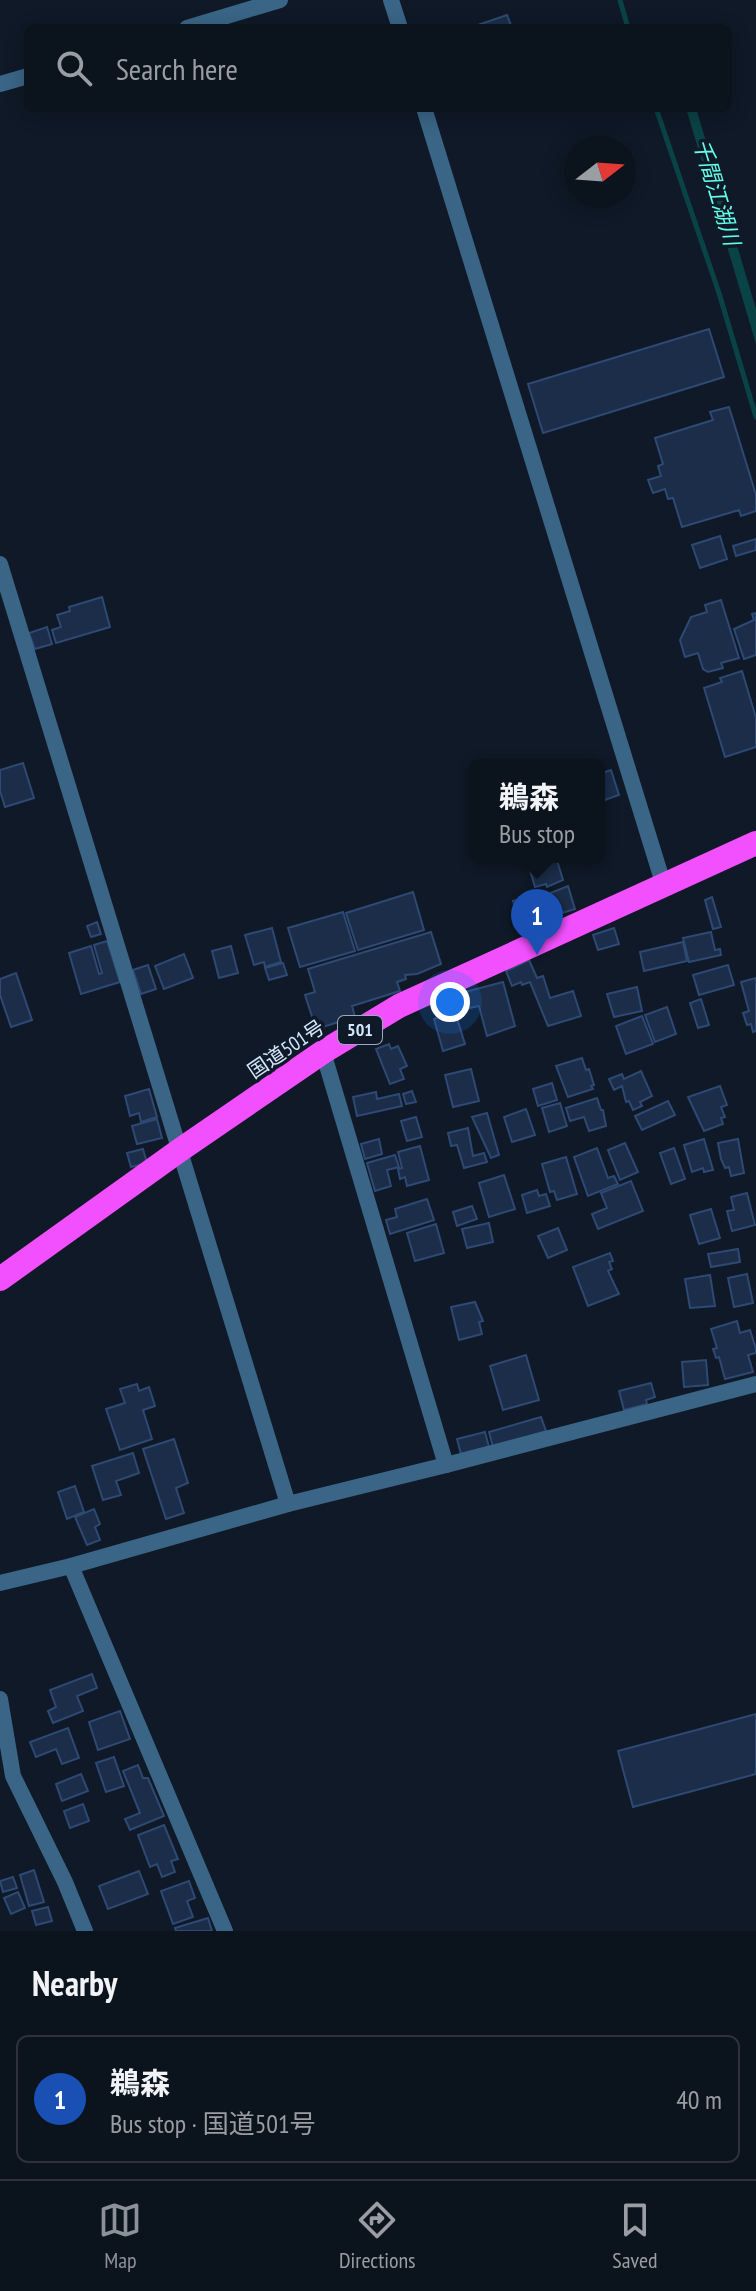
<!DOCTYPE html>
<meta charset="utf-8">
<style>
:root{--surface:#0b131d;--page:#141c26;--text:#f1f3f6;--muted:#9a9ea4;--line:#2b323b;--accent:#8c9099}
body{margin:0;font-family:"PT Sans Narrow","Noto Sans JP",sans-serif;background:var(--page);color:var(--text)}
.compass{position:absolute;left:564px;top:136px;width:72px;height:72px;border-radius:50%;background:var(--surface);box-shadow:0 4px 20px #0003;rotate:73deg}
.you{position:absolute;left:450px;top:1002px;width:28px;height:28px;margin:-20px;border:6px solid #fff;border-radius:50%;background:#1a73e8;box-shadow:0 0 0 12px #1a73e833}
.badge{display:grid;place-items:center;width:52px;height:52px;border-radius:50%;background:var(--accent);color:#fff;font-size:26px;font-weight:700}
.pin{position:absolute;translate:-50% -66px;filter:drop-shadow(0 2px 4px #0008)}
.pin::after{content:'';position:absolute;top:42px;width:28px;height:24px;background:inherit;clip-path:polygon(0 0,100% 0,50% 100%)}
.popup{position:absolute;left:469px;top:759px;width:136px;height:104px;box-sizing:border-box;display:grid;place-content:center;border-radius:12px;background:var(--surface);filter:drop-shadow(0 2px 6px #0005);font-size:26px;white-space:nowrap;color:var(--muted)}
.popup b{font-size:30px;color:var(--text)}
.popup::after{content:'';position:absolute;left:50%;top:100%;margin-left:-16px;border:16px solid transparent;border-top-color:var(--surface)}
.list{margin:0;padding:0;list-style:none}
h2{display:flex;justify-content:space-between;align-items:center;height:104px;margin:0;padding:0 32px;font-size:34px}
h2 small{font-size:26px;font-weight:400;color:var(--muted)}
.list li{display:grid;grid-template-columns:52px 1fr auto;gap:24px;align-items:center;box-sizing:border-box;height:128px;margin:0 16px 16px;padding:0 16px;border:2px solid var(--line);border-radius:12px}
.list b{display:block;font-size:30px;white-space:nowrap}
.list p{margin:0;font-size:26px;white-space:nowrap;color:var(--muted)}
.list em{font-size:26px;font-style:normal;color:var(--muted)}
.icon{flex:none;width:44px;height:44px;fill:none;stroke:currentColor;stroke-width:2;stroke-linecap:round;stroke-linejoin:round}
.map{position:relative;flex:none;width:756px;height:1931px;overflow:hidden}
.search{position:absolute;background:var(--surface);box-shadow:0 4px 20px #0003;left:24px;right:24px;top:24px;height:88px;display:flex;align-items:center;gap:20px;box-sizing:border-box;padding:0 28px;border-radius:12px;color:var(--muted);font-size:30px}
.sheet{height:248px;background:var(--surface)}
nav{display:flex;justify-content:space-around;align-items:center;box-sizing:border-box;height:112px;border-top:2px solid var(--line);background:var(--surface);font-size:22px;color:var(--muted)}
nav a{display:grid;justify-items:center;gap:4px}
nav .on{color:var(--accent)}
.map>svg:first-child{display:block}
</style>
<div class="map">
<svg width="756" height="1931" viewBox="0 0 756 1931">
<rect width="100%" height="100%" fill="#0f1927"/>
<polygon fill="#0a4346" points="686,108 696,108 756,309 756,344"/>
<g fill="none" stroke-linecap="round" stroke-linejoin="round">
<g stroke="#0a4346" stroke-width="5">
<polyline points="620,0 628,28"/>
<polyline points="656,108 719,293 756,417"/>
</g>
</g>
<g fill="#1b2d48" stroke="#2d4974" stroke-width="2">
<polygon points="507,15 512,28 469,28"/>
<polygon points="709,329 724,377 543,433 528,384"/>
<polygon points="729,407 756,495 756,511 741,516 739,510 682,527 673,498 668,499 665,489 653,493 648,480 661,476 658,466 663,464 655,438 713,420 710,412"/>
<polygon points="720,536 727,559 700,568 692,545"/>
<polygon points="756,539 756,550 736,556 733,546"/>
<polygon points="102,597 110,627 56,643 52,630 61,627 57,615 70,611 69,607"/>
<polygon points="721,600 739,658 721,663 723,668 708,672 703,669 698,653 685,657 680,640 691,617 707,612 705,605"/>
<polygon points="756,613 756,655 744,659 734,629 754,620 752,614"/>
<polygon points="47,627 52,644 35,649 29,633"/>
<polygon points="742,671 756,718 756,747 725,757 704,688 722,682 720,678"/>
<polygon points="23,763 34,798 5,807 0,791 0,770"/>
<polygon points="611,770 619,795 602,801 604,807 599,808 599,774"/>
<polygon points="535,857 556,857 563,880 547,887 546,884 535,887 527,860"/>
<polygon points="568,886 575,909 555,915 556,920 543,924 535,899"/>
<polygon points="413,892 424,930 358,950 346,913"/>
<polygon points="529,896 535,914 519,919 513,901"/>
<polygon points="712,897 721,927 713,929 705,900"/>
<polygon points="343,912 355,951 300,967 288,928"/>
<polygon points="97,922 101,934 91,937 87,926"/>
<polygon points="272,928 281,962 265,967 264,962 254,965 245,935"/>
<polygon points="614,928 619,944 598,950 593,935"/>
<polygon points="431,932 441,964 417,974 405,975 406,979 397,982 400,991 352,1006 355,1017 316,1029 305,995 315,992 308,969"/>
<polygon points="711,932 715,950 720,949 721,955 689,962 683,938"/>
<polygon points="107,941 120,982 81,994 69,953 91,946 99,974 102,973 94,945"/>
<polygon points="683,942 687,961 644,971 640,952"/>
<polygon points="231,946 238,973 219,978 212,951"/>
<polygon points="184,954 193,978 164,989 155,966"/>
<polygon points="529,960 537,978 543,976 550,998 573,991 581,1016 548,1026 530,982 522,985 521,982 512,986 506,971"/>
<polygon points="283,963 287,975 269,980 265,968"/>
<polygon points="148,965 156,989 141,994 133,970"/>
<polygon points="728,965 734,985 699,995 693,975"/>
<polygon points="16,973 32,1020 11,1027 0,995 0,979"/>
<polygon points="756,978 756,1031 753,1032 751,1024 747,1025 743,1013 749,1011 741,982"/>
<polygon points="503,982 515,1026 487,1036 479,1006 465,1009 461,993"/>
<polygon points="637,987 642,1011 614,1017 607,994"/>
<polygon points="701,999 709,1025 698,1028 690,1003"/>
<polygon points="667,1007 676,1034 655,1042 645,1015"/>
<polygon points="455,1012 465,1044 443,1051 434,1019"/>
<polygon points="642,1016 653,1044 626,1054 616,1026"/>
<polygon points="389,1044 391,1049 398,1046 407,1066 400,1069 404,1079 390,1084 376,1049"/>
<polygon points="582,1058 586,1070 589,1069 594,1085 591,1086 593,1089 568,1097 556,1066"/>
<polygon points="471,1069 479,1101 453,1107 445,1075"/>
<polygon points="641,1071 652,1096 640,1102 642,1106 633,1110 629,1101 626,1102 622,1086 614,1090 609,1079 622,1074 624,1079"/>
<polygon points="552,1083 557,1100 538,1106 533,1089"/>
<polygon points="720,1086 727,1105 721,1107 725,1117 721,1118 723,1124 704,1131 688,1097"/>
<polygon points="149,1089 157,1117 141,1122 139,1113 130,1116 125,1096"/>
<polygon points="412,1091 416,1102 406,1104 403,1094"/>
<polygon points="376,1092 377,1099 399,1094 402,1106 357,1116 353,1097"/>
<polygon points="597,1098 601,1110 603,1110 606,1126 589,1131 584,1117 570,1121 566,1108"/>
<polygon points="668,1101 675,1115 642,1130 635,1116"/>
<polygon points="560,1103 567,1126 549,1132 542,1108"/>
<polygon points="526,1109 535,1135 512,1142 504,1117"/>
<polygon points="487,1113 499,1155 491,1158 472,1117"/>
<polygon points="416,1117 422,1137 407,1141 401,1121"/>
<polygon points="157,1119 162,1138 137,1144 132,1126"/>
<polygon points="468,1128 473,1156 484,1153 487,1162 464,1168 457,1145 451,1146 448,1133"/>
<polygon points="379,1139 382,1154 365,1159 361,1144"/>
<polygon points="704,1139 713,1170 704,1172 703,1168 692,1172 684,1145"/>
<polygon points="738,1139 744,1173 731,1176 729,1167 725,1168 721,1159 718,1143"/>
<polygon points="625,1143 638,1172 620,1180 608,1150"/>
<polygon points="420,1146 429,1180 407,1186 405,1177 400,1179 398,1169 402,1168 398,1152"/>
<polygon points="597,1148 608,1178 614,1176 618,1184 588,1196 574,1157"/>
<polygon points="674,1148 685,1179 671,1184 660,1153"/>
<polygon points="143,1149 147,1163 131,1167 127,1153"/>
<polygon points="395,1155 399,1167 387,1170 391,1186 375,1191 367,1163"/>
<polygon points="566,1157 577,1194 557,1200 554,1191 550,1192 542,1164"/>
<polygon points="504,1175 515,1209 489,1217 479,1183"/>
<polygon points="631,1181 643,1211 598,1229 592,1214 607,1208 601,1193"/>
<polygon points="537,1190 539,1196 546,1194 550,1206 527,1213 522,1195"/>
<polygon points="747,1193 755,1225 732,1231 727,1211 734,1210 731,1197"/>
<polygon points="427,1199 434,1220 390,1234 386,1220 397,1217 395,1209"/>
<polygon points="472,1206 477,1219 457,1226 453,1212"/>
<polygon points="711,1209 720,1238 699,1244 690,1215"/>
<polygon points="489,1223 493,1242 467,1248 462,1229"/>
<polygon points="436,1224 444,1253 415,1261 407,1233"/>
<polygon points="558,1228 567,1250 548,1258 538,1236"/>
<polygon points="738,1249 740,1262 711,1267 708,1254"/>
<polygon points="610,1253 613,1261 609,1262 612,1269 608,1271 619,1294 588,1306 573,1267"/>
<polygon points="747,1274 753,1303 734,1307 728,1278"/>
<polygon points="710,1275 715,1306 690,1308 685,1279"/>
<polygon points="475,1302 483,1321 479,1322 482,1334 459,1340 451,1307"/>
<polygon points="737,1321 740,1333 750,1330 756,1349 756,1353 748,1355 753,1372 725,1379 719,1357 716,1358 713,1349 717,1348 711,1329"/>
<polygon points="526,1355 539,1400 503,1410 490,1366"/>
<polygon points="706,1360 708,1385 684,1387 682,1362"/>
<polygon points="651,1383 655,1397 646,1400 647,1404 624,1410 619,1391"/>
<polygon points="137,1384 139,1391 149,1387 155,1406 143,1410 152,1439 120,1450 106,1409 125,1403 120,1389"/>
<polygon points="541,1417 546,1431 493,1447 489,1432"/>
<polygon points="485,1432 489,1447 461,1454 457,1439"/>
<polygon points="174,1439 188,1483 176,1488 184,1513 166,1519 143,1449"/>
<polygon points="133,1453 139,1473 116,1481 121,1495 103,1500 92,1466"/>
<polygon points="75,1486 84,1512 67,1519 58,1492"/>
<polygon points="94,1509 100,1524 95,1527 100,1540 87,1545 75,1517"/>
<polygon points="92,1674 97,1688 77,1696 83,1711 53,1723 48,1711 56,1707 50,1690"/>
<polygon points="120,1711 130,1739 98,1750 89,1722"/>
<polygon points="756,1714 756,1774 633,1807 618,1751"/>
<polygon points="68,1728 79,1758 62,1764 56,1749 36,1757 30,1742"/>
<polygon points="114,1757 124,1786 106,1792 96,1763"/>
<polygon points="138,1765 143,1778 148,1778 164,1816 130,1830 125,1819 140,1813 123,1771"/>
<polygon points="81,1774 88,1791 62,1801 56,1784"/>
<polygon points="83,1804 89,1821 70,1828 64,1811"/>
<polygon points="164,1825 178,1859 171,1861 175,1872 162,1877 157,1864 150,1867 138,1835"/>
<polygon points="34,1870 44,1902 29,1906 20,1875"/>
<polygon points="139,1871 148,1894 108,1909 99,1886"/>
<polygon points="13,1877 17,1888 3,1892 0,1881"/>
<polygon points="189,1881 195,1898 187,1901 193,1917 173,1924 161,1891"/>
<polygon points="18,1892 25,1908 11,1914 4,1898"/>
<polygon points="48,1907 52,1921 36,1925 32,1911"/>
<polygon points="208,1918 212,1931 176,1931 175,1928"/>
</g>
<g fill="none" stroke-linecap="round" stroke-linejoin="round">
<g stroke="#3a6586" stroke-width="16">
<polyline points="391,0 400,28"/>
<polyline points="187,28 280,0"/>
<polyline points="0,84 28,76"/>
<polyline points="424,108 664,886"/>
<polyline points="0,564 288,1504"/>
<polyline points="323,1052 446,1465 756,1384"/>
<polyline points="71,1566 225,1931"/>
<polyline points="0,1583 71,1566 288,1504 446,1465"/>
<polyline points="0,1699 13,1776 65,1882 85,1931"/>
</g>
<polyline stroke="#f250ff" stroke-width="24" points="0,1279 180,1150 323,1052 399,1006 756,843"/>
</g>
<g text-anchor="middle" stroke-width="7" stroke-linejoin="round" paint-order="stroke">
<rect fill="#0f1927" stroke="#9aabbe" stroke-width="2" x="338" y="1016" width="44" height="28" rx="6"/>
<g font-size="18" font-weight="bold" fill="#d5e9ff">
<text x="360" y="1036">501</text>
</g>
<g font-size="20" fill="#d5e9ff" stroke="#0f1927">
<text transform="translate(286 1049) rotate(-34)" y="7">国道501号</text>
</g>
<g font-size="22" font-style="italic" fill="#63ffea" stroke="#0f1927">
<text transform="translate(717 192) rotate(73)" y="8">千間江湖川</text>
</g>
</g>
</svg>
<svg class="compass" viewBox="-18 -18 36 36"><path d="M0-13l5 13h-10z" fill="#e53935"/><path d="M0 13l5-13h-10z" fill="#9a9ea4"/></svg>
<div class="you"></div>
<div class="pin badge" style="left:537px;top:955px;background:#1a4fb4">1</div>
<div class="popup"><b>鵜森</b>Bus stop</div>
<div class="search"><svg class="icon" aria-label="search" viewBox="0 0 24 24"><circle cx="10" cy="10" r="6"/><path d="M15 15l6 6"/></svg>Search here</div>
</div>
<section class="sheet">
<h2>Nearby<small></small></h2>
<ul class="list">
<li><span class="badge" style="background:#1a4fb4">1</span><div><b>鵜森</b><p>Bus stop · 国道501号</p></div><em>40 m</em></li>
</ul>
</section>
<nav>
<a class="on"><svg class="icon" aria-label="map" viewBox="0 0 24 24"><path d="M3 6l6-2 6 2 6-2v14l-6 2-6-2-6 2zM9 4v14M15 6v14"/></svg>Map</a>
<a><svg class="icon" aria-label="directions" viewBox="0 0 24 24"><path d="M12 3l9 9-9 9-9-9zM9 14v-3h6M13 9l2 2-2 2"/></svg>Directions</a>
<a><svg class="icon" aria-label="saved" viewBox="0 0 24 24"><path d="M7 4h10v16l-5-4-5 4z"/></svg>Saved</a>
</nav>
